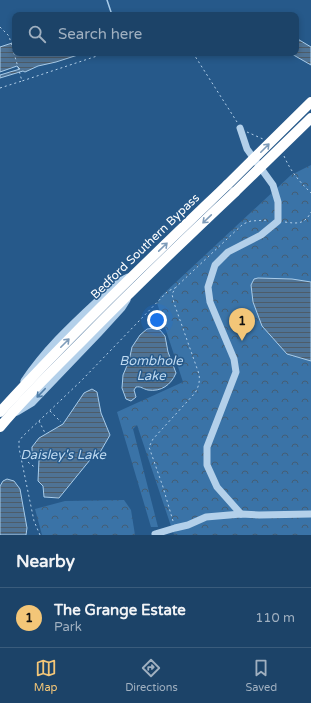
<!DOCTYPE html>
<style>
:root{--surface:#1c4368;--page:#254a6e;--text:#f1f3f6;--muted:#a0b0c0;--line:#3a5c7c;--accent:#f3c678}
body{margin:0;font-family:"Varela Round",sans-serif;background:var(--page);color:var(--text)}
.you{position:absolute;left:157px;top:320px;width:14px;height:14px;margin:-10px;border:3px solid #fff;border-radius:50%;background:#1a73e8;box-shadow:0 0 0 6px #1a73e833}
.badge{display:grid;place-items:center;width:26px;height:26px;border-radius:50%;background:var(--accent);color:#111;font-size:13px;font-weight:700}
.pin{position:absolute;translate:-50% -33px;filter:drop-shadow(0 1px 2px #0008)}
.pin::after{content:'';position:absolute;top:21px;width:14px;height:12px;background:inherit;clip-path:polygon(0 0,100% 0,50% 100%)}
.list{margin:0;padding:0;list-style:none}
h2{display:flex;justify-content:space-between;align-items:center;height:52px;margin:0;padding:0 16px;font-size:17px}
h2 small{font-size:13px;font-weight:400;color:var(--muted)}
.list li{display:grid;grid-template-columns:26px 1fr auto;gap:12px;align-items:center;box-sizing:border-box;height:60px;padding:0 16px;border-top:1px solid var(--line)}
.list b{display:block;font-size:15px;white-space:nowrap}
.list p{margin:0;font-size:13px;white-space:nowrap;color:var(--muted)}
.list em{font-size:13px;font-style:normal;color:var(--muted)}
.icon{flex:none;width:22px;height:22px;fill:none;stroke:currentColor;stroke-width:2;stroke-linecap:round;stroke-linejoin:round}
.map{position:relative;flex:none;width:311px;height:535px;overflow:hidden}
.search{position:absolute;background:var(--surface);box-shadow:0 2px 6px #0003;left:12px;right:12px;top:12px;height:44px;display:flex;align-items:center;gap:10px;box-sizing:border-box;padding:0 14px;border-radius:8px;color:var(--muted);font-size:15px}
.sheet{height:112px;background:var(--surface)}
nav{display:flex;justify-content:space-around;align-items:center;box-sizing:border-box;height:56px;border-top:1px solid var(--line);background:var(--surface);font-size:11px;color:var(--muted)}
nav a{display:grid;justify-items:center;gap:2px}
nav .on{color:var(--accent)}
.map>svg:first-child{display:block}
</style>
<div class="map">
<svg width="311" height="535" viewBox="0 0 311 535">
<defs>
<pattern id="forest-crowns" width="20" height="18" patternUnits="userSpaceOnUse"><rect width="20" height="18" fill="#3a73a7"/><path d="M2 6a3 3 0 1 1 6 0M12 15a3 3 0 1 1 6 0" fill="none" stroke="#445e75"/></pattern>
<pattern id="water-rules" width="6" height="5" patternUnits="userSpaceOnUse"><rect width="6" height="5" fill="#4f7395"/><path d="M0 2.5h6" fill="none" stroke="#4d5c69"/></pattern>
</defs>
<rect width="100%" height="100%" fill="#26598a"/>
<g fill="url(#forest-crowns)">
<polygon points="311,165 311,535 174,535 137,425 133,429 158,527 151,527 117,412 183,382 157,303 160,298 160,297 291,175"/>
<polygon points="124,500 131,510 135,535 42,535 35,509 65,501"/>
</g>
<g fill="url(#water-rules)" stroke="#a8ccea">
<polygon points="296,38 311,47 311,65 290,53 296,53"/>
<polygon points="15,42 15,53 84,53 56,62 38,66 25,72 23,71 0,78 0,75 20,69 17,66 0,72 0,47"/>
<polygon points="258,278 292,279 311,282 311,361 287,354 262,326 253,302 251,285 254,279"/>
<path d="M155,328l5,2 5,6 3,16 8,21c-5,12 -15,19 -28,17 -5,-1 -7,-4 -12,-3l-2,3 2,7 -5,4 -5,-2 -4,-11 1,-13 6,-14 3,-14 8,-12 7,-6z"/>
<polygon points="92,389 97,392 101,413 110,435 99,454 94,455 59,498 44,497 43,486 38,481 39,460 32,456 32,447 39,438 63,424 84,393"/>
<polygon points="7,479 14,481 20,489 27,528 26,535 0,535 0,486 3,481"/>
</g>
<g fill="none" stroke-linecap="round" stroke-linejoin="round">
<polyline stroke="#a8ccea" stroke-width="1.5" points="107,0 112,15"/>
<g stroke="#b3d0ea" stroke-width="1" stroke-dasharray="2 3" stroke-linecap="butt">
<polyline points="0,27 9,36 22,81 106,53"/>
<polyline points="193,53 237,122"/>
<polyline points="0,88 22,81"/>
<polyline points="247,132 263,139"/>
<path d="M284,156c7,16 15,25 27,37"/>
<path d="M285,222c13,2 20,2 26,-10"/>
<polyline points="50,411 61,422"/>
<polyline points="39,421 45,433"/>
<polyline points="21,455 29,463 36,468"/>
<path d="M173,521l-10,-34 -14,-40 4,-8 42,-46c4,-7 5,-12 4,-19l-25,-71 -2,-9 4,-7 67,-63 8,-3 17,-1"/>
<polyline points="40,535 34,521 19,448 19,441 23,436 81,381 168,291 175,288"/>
</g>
<g stroke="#b3d0ea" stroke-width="7">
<polyline points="240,128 247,149 273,185 278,202 278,221 261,235 228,252 215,265 208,287 210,302 234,359 236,372 207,447 207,465 217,487 241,514"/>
<path d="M24,381c20,-30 46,-55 72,-79 10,-9 19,-20 32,-25"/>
<polyline points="17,412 32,403 99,333 122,308 127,300"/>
<polyline points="155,534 175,528 188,525 206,517 241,514 259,515 311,514"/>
</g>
<g stroke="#fff" stroke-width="10">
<path d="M0,412c72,-79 150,-153 227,-227"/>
<path d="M0,427c25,-30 54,-58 82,-86 50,-51 101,-100 153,-149"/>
</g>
<g stroke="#fff" stroke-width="10">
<polyline points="227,185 311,102"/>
<polyline points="235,192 311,118"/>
</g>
</g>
<defs><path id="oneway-shaft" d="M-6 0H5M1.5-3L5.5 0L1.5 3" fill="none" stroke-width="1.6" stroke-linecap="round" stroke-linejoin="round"/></defs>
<g stroke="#7d9bb9">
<use href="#oneway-shaft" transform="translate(265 148) rotate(-45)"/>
<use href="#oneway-shaft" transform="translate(207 219) rotate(136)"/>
<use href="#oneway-shaft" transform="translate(163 247) rotate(-44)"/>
<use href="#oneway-shaft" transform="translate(65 343) rotate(-45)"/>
</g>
<use stroke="#507da7" href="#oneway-shaft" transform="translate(41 393) rotate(134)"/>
<g text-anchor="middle" stroke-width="3" stroke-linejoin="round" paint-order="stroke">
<g font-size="12" fill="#fff" stroke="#26598a">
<text transform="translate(145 246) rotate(-44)" y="4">Bedford Southern Bypass</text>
</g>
<g font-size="13" font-style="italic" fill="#bfdaf1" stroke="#26598a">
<text x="151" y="365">Bombhole<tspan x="151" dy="15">Lake</tspan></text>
<text x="63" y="459">Daisley's Lake</text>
</g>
</g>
</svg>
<div class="you"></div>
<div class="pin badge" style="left:242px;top:341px">1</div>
<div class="search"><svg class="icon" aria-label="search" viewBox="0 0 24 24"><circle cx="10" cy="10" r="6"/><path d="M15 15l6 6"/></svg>Search here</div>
</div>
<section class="sheet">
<h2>Nearby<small></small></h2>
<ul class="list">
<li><span class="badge">1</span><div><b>The Grange Estate</b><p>Park</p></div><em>110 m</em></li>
</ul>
</section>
<nav>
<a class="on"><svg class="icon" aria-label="map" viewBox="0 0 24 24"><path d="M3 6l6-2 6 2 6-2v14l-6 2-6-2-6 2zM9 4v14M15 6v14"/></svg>Map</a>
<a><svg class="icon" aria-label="directions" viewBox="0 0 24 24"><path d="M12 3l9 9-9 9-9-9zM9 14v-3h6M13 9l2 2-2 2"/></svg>Directions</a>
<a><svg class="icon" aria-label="saved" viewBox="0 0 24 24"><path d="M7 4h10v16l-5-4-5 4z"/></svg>Saved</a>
</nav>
